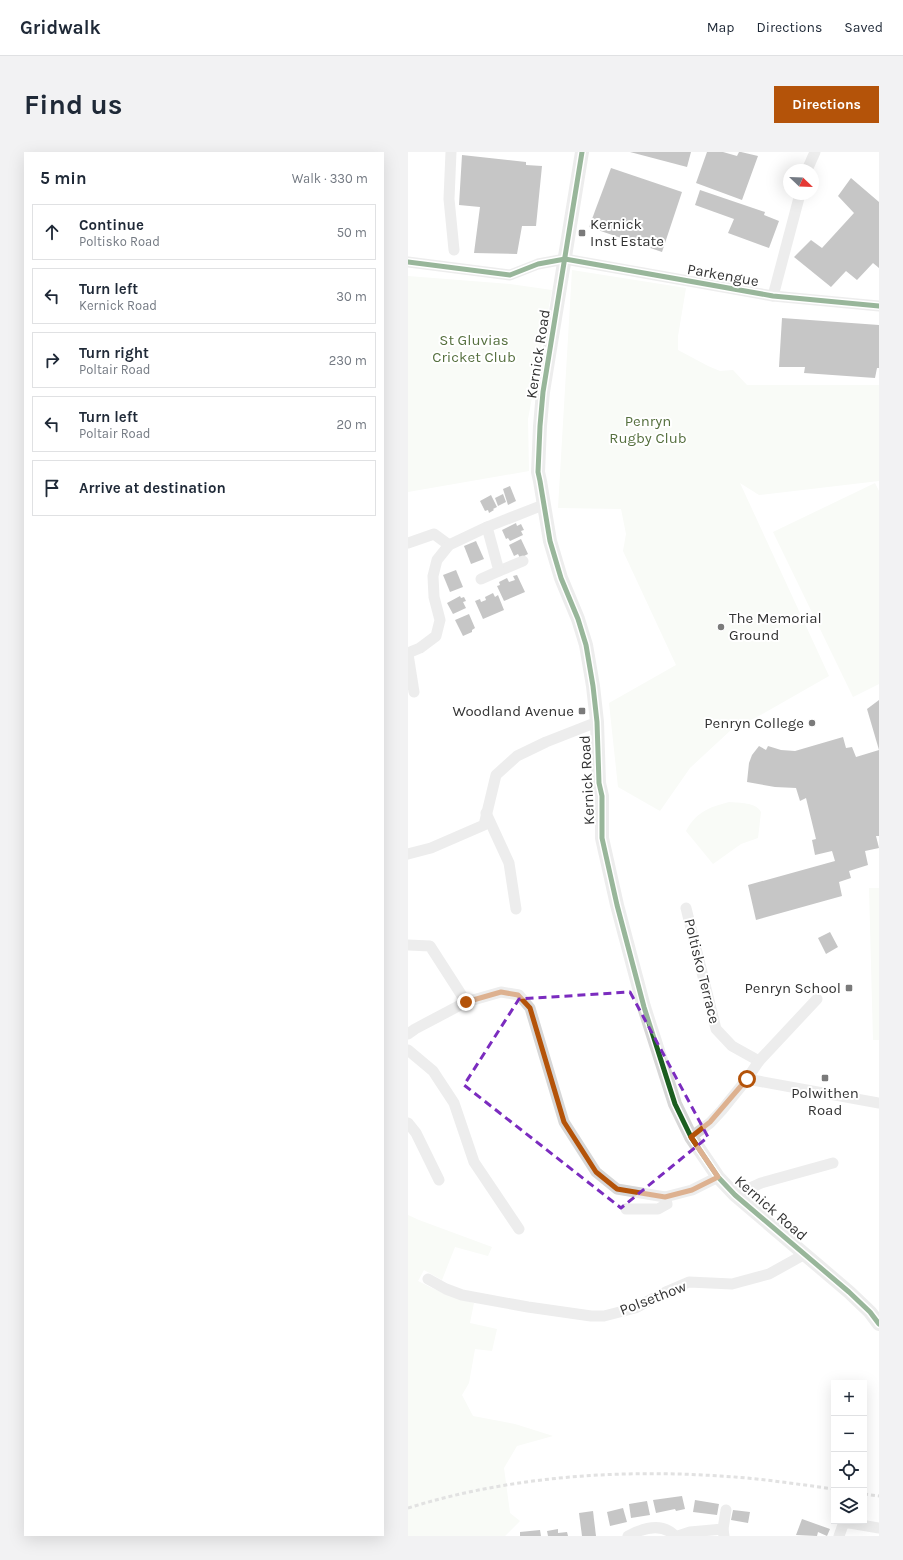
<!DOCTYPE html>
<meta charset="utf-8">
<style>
:root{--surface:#fff;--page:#f2f2f3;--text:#1f2937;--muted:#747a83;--line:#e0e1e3;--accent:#b45309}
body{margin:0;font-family:Karla,sans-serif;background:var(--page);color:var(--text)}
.controls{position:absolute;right:12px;bottom:12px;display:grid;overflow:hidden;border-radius:0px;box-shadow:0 4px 16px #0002}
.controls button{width:36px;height:36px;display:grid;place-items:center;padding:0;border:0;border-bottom:1px solid var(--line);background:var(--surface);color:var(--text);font:20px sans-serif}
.compass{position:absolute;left:375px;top:12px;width:36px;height:36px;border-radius:50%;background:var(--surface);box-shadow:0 4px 16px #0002;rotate:113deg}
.stop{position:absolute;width:12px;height:12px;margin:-9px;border:3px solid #b45309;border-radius:50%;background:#fff}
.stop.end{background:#b45309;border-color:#fff;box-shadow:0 1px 4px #0008}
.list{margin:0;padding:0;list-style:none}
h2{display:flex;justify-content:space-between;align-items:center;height:52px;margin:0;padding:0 16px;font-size:17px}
h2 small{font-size:13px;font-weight:400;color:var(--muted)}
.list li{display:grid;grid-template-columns:26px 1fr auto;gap:12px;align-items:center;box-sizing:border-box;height:56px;margin:0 8px 8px;padding:0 8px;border:1px solid var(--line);border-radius:0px}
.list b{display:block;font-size:15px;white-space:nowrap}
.list p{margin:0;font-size:13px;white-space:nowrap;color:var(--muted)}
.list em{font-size:13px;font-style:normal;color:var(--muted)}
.icon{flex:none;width:22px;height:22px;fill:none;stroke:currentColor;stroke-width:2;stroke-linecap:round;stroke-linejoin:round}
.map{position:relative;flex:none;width:471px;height:1384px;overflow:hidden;border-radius:0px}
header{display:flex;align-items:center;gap:24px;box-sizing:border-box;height:56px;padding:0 20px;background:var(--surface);border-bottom:1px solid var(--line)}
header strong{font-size:19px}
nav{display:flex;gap:22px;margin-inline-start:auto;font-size:14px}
.intro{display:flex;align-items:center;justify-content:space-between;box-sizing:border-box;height:96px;padding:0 24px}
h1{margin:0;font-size:28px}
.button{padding:10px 18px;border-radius:0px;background:var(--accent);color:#fff;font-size:14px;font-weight:700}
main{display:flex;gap:24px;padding:0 24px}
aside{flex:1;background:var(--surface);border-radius:0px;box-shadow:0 4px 16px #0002}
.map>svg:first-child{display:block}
</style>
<header>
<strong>Gridwalk</strong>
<nav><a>Map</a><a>Directions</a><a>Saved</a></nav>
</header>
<div class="intro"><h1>Find us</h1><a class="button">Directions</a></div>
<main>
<aside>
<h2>5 min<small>Walk · 330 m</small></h2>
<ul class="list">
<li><svg class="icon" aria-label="ahead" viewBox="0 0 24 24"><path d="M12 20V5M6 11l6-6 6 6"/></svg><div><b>Continue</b><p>Poltisko Road</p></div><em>50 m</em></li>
<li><svg class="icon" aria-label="left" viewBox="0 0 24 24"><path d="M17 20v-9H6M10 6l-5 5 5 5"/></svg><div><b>Turn left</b><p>Kernick Road</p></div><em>30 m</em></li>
<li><svg class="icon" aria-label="right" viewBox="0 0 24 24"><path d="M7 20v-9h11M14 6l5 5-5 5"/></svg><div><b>Turn right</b><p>Poltair Road</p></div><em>230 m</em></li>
<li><svg class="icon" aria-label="left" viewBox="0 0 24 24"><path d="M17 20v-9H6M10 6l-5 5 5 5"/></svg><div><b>Turn left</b><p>Poltair Road</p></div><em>20 m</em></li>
<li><svg class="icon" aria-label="arrive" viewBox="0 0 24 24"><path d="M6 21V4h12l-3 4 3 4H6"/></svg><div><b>Arrive at destination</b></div></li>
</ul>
</aside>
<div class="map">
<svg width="471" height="1384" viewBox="0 0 471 1384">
<rect width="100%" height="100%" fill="#fff"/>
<g fill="#f1f5ed">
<polygon points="164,118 278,136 270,184 270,198 300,214 312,219 325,218 339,233 471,233 471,329 351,343 332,331 421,524 349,565 324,577 282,616 252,659 210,635 201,551 268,513 215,399 218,382 213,357 150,356"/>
<polygon points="0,124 102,132 144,138 120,267 121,319 0,340"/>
<polygon points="467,331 471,339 471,532 445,545 365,380"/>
<path d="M321,650c10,1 27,0 32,10l-3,26 -17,6 -28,20 -27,-33c10,-19 24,-24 43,-29z"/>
<polygon points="461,736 471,736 471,888 465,888"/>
<path d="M0,1063l11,5 73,27 -4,9 -33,-9 -13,33 -18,-10 -6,11c19,10 36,17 56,22l-4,20 27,6 -5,22 -17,-2 -6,34 -7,12 11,21 42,8 38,12 -36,10 -13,22 6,45 10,8 -15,15h-97z"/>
</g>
<g fill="#818181">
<polygon points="222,0 283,0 279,15"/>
<polygon points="299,0 315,0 329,4 331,0 333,0 350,4 334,48 288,31"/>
<polygon points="54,3 118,10 118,13 134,14 128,74 114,74 109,102 66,101 72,55 51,53"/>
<polygon points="203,16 274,40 254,100 181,75"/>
<polygon points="443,26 471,50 471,116 465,111 449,128 438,119 423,135 386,105 403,88 414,96 446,61 430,44"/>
<polygon points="292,38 357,60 356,63 371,69 361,96 320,81 326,67 287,53"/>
<polygon points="374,166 471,173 471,216 469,216 467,226 396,221 397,215 371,215"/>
<polygon points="102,334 108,349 100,353 95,337"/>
<polygon points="95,342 98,350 90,354 87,346"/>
<polygon points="83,343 89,355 85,357 86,358 81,361 80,358 77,359 72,349"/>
<polygon points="108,371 109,374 113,372 116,378 113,379 115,383 102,389 100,386 98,387 94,378"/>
<polygon points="113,387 120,402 112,406 110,402 106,404 101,393"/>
<polygon points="68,389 76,407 63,412 56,394"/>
<polygon points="48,418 55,435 42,440 35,423"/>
<polygon points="109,423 117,440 96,449 89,434 92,433 91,430 99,426 101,430 107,428 105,424"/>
<polygon points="85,441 87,445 90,443 96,458 75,467 67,449 72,447 73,450 78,448 77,445"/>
<polygon points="52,444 53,446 56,445 58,449 55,450 58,456 45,462 39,451"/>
<polygon points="61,462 67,476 64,478 64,480 55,484 47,468"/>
<polygon points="471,548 471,598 459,557"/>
<polygon points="435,585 438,596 444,595 448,605 471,598 471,684 468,684 471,696 457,699 460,713 441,719 443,726 431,730 434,744 348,768 340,733 427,709 424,699 407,703 404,688 408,687 398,646 392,649 388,636 367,635 339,630 341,611 344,603 351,594 358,598 360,594 373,598 387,599"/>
<polygon points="422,780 430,795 418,802 410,786"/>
<polygon points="274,1344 277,1357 268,1359 267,1357 248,1361 245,1348"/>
<polygon points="287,1348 311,1352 309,1363 285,1360"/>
<polygon points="239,1349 242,1363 223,1366 221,1352"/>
<polygon points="215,1356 219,1370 202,1374 199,1360"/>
<polygon points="325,1358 342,1360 340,1371 323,1368"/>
<polygon points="185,1359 188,1384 174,1384 171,1361"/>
<polygon points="394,1367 422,1377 419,1384 410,1380 409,1384 388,1383"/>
<polygon points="150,1377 150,1381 159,1380 160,1384 140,1384 139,1379"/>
<polygon points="132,1378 133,1384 112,1384 112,1380"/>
</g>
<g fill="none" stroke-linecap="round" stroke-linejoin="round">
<g stroke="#d7d7d7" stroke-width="11">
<polyline points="43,0 41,47 46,98"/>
<polyline points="399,18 407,0"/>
<polyline points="0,110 102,123 130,112 157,107 365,144 471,154"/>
<polyline points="365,144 392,42"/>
<polyline points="0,391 26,382 41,393"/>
<polyline points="91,419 115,409"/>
<polyline points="73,427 91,419 79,375"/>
<polyline points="0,501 12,496 28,484 32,468 26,445 25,424 29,408 41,393 79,375 135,353"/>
<polyline points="0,502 6,540"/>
<polyline points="78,661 101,711 108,757"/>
<polyline points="0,702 23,696 76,673 88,623 109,604 138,590 189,570"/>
<polyline points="278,756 308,877 324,894 351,909"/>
<polyline points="0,793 22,794 58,850"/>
<polyline points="0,882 7,877 58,850 93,840 111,843 122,856 156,970 188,1020 209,1037 257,1045 284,1038 310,1025"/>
<polyline points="0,898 25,919 46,951 66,1010 111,1077"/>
<polyline points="339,927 471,951"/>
<polyline points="0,971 8,981 31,1028"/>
<polyline points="283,985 302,971 314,958 339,927 351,909 409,847"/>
<polyline points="327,1043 353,1031 425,1011"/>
<polyline points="218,1057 250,1057 259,1052 257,1045"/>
<polyline points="20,1127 38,1137 54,1143 120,1155 183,1164 196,1164 227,1156 260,1139 281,1130 324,1132 361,1122 397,1102"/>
<path d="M220,1384c15,-8 34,-14 47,0"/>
<polyline points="270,1384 282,1380 315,1377"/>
<polyline points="316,1384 315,1377 318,1358"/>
<polyline points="431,1384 436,1370 471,1376"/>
</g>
<polyline stroke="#d7d7d7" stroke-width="14" points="174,0 135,240 132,274 130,320 132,329 142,389 153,426 170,467 178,493 185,534 189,570 191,631 194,644 194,686 209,753 236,855 267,952 283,985 310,1025 327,1043 441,1140 462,1160 471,1172"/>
<g stroke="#bebebe" stroke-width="3" stroke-dasharray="4 3" stroke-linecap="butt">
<polyline points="456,1342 471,1344"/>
<path d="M0,1356c100,-31 208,-39 312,-32 38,2 76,8 114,13"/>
</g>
<g stroke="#fff" stroke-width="8">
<g id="cycleway">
<polyline points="174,0 135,240 132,274 130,320 132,329 142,389 153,426 170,467 178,493 185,534 189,570 191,631 194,644 194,686 209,753 236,855 267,952 283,985 310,1025 327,1043 441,1140 462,1160 471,1172"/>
<polyline points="0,110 102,123 130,112 157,107 365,144 471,154"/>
</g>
</g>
<use href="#cycleway" stroke="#1b5e20" stroke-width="5"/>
</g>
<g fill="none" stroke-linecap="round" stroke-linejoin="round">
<polyline stroke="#b45309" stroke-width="5" points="58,850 93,840 110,843 122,856 156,970 188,1020 209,1037 257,1045 284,1038 310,1025 283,985 302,970 339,927"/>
</g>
<path d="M0 0H471V1384H0ZM222,840l78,145 -87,71 -157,-123 55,-86z" fill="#fff" fill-opacity=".55" fill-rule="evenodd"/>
<path fill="none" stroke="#7b2cbf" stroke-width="3" stroke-dasharray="8 5" stroke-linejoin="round" d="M222,840l78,145 -87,71 -157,-123 55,-86z"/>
<g fill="#7a7a7a" stroke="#fff" stroke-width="1.5">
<rect x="170" y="77" width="8" height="8" rx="2"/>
<circle cx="313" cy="475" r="4"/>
<rect x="170" y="555" width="8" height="8" rx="2"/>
<circle cx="404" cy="571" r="4"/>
<rect x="437" y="832" width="8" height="8" rx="2"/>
<rect x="413" y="922" width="8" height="8" rx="2"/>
</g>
<g text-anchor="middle" stroke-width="4" stroke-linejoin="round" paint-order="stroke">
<g font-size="15" fill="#333" stroke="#fff" text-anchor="end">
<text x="182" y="77" text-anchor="start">Kernick<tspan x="182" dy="17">Inst Estate</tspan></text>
<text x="321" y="471" text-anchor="start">The Memorial<tspan x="321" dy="17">Ground</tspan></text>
<text x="166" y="564">Woodland Avenue</text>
<text x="396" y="576">Penryn College</text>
<text x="433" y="841">Penryn School</text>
<text x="417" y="946" text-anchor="middle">Polwithen<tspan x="417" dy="17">Road</tspan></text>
</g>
<g font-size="15" fill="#333" stroke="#fff">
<text transform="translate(315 123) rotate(10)" y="5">Parkengue</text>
<text transform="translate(130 202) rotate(-81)" y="5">Kernick Road</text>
<text transform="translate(179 628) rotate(-93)" y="5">Kernick Road</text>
<text transform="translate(294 819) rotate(76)" y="5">Poltisko Terrace</text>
<text transform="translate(363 1056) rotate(41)" y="5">Kernick Road</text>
<text transform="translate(245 1146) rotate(-21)" y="5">Polsethow</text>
</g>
<g font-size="15" fill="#56703f" stroke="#fff">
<text x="66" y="193">St Gluvias<tspan x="66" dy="17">Cricket Club</tspan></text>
<text x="240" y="274">Penryn<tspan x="240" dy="17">Rugby Club</tspan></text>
</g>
</g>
</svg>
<div class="controls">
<button>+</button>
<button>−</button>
<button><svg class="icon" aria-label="locate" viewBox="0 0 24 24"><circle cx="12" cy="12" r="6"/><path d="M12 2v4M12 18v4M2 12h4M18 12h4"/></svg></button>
<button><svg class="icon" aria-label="layers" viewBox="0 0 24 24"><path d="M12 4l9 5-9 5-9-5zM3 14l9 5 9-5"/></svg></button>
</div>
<svg class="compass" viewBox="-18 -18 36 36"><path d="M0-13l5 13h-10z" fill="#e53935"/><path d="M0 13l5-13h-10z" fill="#747a83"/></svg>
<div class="stop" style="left:339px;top:927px"></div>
<div class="stop end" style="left:58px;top:850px"></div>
</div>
</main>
